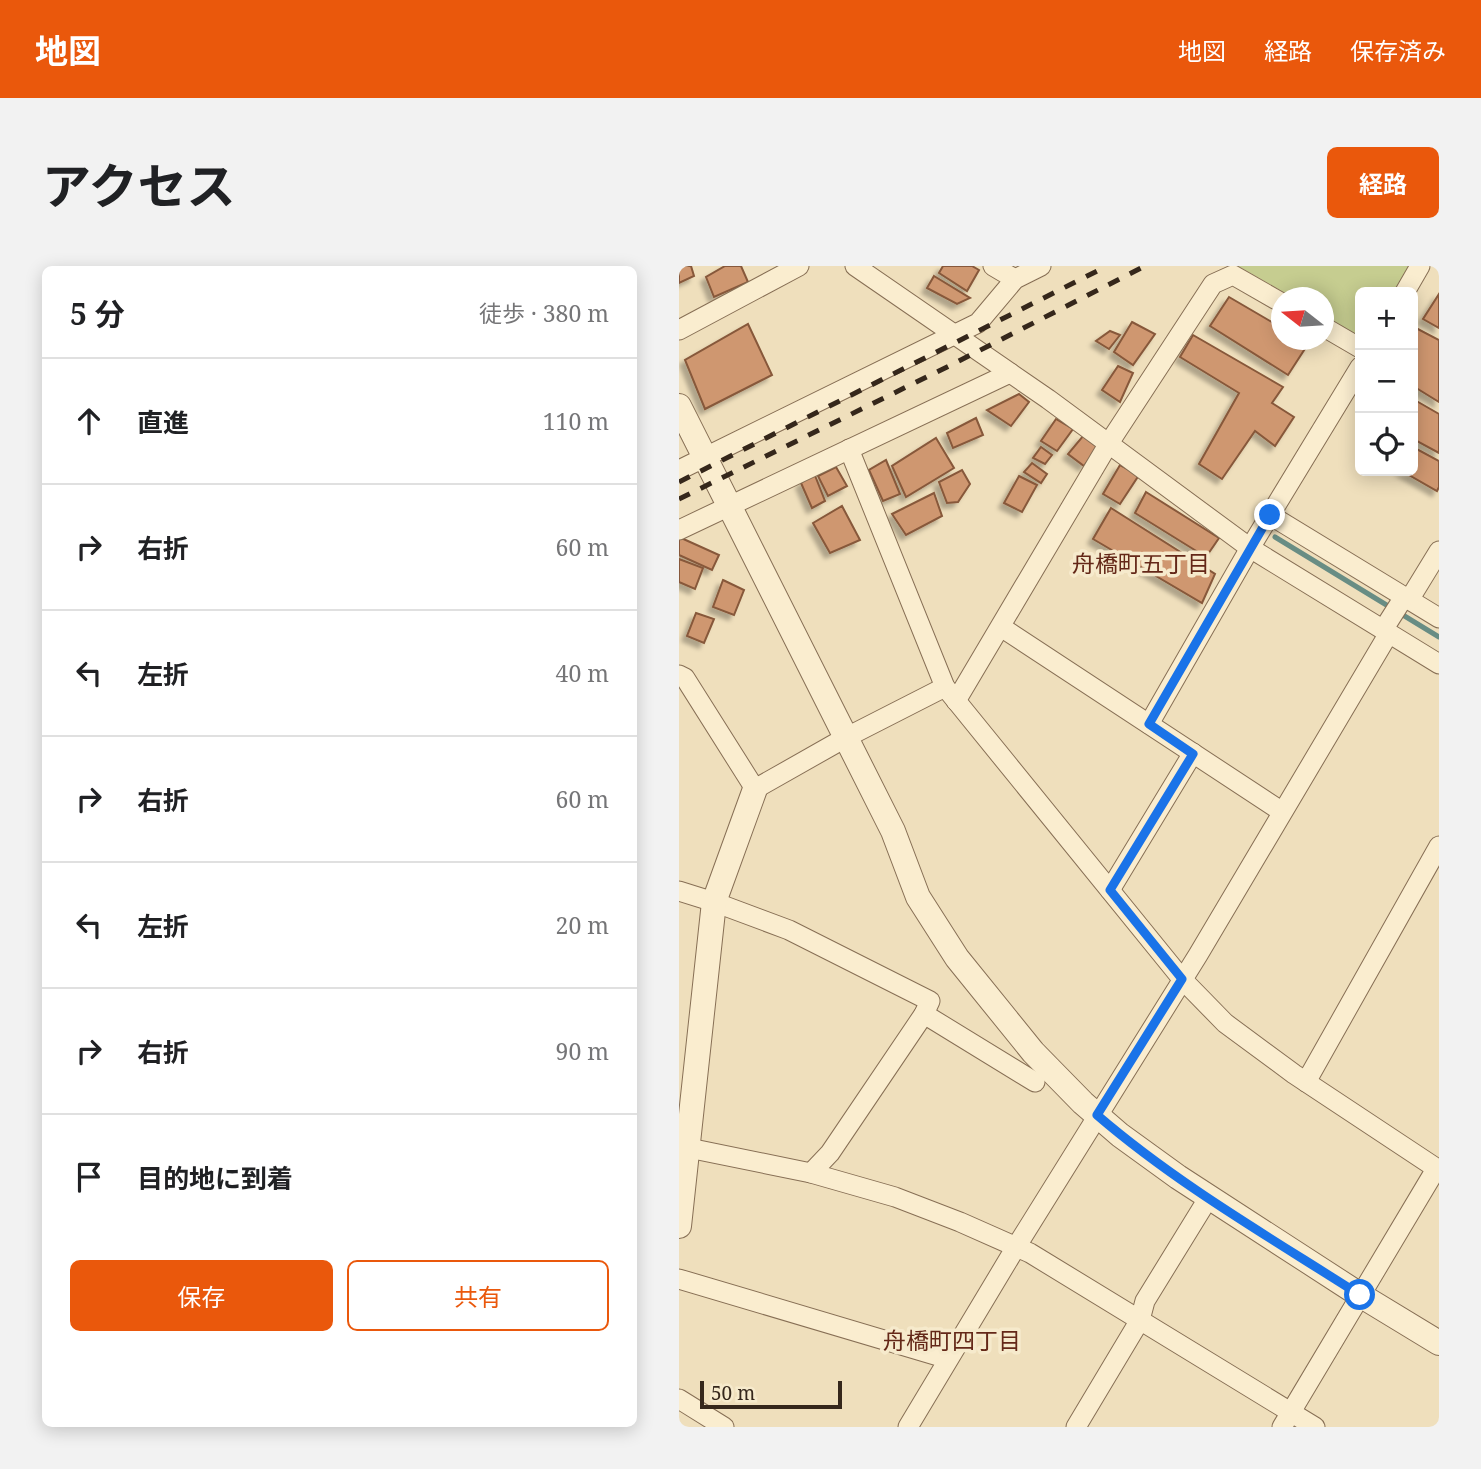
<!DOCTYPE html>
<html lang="ja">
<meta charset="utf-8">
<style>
:root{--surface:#fff;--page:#f2f2f2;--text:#202124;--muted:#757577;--line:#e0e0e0;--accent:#ea580c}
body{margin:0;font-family:"Noto Serif","Noto Sans JP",serif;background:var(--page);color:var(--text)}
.controls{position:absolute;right:21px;top:21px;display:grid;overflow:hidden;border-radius:10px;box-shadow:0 4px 18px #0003}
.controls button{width:63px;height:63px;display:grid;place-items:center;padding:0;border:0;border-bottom:2px solid var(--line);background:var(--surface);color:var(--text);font:35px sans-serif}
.compass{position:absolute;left:592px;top:21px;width:63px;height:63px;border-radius:50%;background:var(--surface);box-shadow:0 4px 18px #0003;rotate:287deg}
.scale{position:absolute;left:21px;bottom:18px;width:142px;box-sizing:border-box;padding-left:7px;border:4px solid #35271b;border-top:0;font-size:19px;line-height:24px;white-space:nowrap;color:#35271b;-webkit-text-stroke:5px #f6eacc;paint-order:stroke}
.stop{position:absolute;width:21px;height:21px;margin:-16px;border:5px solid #1a73e8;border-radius:50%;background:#fff}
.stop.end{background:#1a73e8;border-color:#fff;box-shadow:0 2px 7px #0008}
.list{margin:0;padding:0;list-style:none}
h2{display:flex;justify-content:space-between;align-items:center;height:91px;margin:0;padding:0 28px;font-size:30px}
h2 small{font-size:23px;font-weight:400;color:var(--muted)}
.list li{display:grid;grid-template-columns:46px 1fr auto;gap:21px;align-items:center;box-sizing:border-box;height:126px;padding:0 28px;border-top:2px solid var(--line)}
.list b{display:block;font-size:26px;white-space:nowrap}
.list em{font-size:23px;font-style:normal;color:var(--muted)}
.actions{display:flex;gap:14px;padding:21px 28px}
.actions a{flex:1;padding:16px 0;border:2px solid var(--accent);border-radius:10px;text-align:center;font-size:24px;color:var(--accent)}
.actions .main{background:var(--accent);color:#fff}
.icon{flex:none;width:38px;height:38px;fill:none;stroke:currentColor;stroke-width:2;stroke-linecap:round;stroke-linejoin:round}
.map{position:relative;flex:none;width:760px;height:1161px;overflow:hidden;border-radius:10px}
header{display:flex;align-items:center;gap:42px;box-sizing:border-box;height:98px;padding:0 35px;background:var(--accent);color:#fff}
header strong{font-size:33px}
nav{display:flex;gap:38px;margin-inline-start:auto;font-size:24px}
.intro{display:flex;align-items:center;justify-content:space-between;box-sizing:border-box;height:168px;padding:0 42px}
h1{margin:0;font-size:49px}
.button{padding:18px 32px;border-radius:10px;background:var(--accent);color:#fff;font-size:24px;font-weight:700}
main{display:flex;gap:42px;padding:0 42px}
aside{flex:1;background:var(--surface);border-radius:10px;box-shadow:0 4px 18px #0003}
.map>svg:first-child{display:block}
</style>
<header>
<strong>地図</strong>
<nav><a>地図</a><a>経路</a><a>保存済み</a></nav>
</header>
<div class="intro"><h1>アクセス</h1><a class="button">経路</a></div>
<main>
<aside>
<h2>5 分<small>徒歩 · 380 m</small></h2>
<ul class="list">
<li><svg class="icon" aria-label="ahead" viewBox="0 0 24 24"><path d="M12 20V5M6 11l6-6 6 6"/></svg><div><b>直進</b></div><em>110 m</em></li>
<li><svg class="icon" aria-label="right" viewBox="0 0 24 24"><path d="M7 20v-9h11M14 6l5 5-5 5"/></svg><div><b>右折</b></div><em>60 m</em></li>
<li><svg class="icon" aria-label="left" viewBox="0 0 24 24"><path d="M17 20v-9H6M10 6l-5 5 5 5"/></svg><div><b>左折</b></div><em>40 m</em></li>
<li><svg class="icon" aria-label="right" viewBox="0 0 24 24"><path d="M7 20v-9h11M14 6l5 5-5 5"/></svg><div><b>右折</b></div><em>60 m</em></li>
<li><svg class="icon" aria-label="left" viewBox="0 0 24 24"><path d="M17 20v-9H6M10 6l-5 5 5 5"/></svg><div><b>左折</b></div><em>20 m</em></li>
<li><svg class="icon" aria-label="right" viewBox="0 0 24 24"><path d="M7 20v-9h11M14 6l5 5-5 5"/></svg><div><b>右折</b></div><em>90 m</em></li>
<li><svg class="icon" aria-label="arrive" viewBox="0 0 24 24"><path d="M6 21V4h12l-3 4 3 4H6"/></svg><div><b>目的地に到着</b></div></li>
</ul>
<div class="actions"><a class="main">保存</a><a>共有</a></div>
</aside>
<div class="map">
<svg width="760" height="1161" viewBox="0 0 760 1161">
<defs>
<filter id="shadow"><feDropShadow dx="-5" dy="5" stdDeviation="2" flood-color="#0004"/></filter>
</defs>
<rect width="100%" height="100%" fill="#efdfbc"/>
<polygon fill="#c6cd90" points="559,0 730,0 715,26 681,26 681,71 645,49 645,32 613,31"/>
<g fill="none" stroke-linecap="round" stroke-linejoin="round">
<polyline stroke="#688d84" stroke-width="5" points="596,271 760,371"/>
</g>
<g fill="#cf9770" stroke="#87583a" stroke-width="2" filter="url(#shadow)">
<polygon points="0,0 12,0 15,10 0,17"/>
<polygon points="46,0 62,0 69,16 35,31 27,11"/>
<polygon points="264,0 293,0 300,4 288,25 260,7"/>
<polygon points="255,10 291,32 278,38 248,22"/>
<polygon points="760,28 760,62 744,53"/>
<polygon points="550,31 603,62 603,74 622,74 629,78 609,109 531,60"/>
<polygon points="453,56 476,68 454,99 435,86"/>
<polygon points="69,58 93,109 26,143 6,94"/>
<polygon points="735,61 760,74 760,136 734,120"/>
<polygon points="431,65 441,69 430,83 417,75"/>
<polygon points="514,69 604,121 593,137 615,151 596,180 576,165 543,213 520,198 560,127 501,91"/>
<polygon points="439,100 454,107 441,136 423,124"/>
<polygon points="340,128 350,136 332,160 308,144"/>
<polygon points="734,133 760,148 760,187 734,173"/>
<polygon points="297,152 304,169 274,182 268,167"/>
<polygon points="377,153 394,163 378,185 362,175"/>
<polygon points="404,170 419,181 405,200 389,188"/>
<polygon points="257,172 275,202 227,231 213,200"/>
<polygon points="362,181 373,189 366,198 354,192"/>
<polygon points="734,181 760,195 760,221 758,225 723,205 734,205"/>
<polygon points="207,194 221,228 204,235 190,204"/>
<polygon points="353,197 368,208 362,217 345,206"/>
<polygon points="441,199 460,209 441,238 424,228"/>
<polygon points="157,201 168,220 149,230 139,210"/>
<polygon points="283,204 291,218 279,236 268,237 260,216"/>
<polygon points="135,207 146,235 133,242 122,217"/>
<polygon points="340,210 358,219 343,246 325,237"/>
<polygon points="467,226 540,272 527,291 456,247"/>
<polygon points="255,227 263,250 227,269 213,248"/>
<polygon points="163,240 181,274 151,287 134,257"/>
<polygon points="432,242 536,308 523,337 414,273"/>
<polygon points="0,271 40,289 33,304 0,289"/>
<polygon points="0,293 24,302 16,323 0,316"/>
<polygon points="44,314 65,324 55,349 34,341"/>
<polygon points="17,347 35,353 25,377 8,370"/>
</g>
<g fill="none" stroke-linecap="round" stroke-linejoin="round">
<g stroke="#876f55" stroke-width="21">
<g id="minor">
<polyline points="176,0 369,133 571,282 760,398"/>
<polyline points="314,0 336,13"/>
<polyline points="726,26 741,0"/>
<polyline points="645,61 681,82"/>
<polyline points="0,64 120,0"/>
<polyline points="170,183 266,421 503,713 546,757 615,808 760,904"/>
<polyline points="0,204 299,57 336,13 362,0"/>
<polyline points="591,249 760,352"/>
<polyline points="0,264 331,107"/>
<polyline points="730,334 760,285"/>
<polyline points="322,361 602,545"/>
<polyline points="704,364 725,331"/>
<polyline points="0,409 6,412 76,523 166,472 266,421"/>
<polyline points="277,435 430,177 534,18 554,9 603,37"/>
<polyline points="470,458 571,282 681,101"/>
<polyline points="431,624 514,487"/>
<polyline points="0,625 35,636 110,664 251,735 245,748 151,887 132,907"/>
<polyline points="245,748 356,816"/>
<polyline points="627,816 760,580"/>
<polyline points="0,880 132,907 216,931 281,956 351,987 636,1161"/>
<polyline points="0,1013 269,1093"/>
<polyline points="0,1133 45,1161"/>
<polyline points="229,1161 337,981 519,689 710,367"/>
<polyline points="397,1161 461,1054 466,1035 530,931"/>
<polyline points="603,1161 757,903"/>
</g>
</g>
<g stroke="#876f55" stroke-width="26">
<g id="tertiary">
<polyline points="0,140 214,565 239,631 278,692 354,786 404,837 441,869 499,911 681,1029 760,1077"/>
<polyline points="0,960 35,636 76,523"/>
</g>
</g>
<use href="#minor" stroke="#faedcf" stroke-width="19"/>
<use href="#tertiary" stroke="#faedcf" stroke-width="24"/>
<g stroke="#35271b" stroke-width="5" stroke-dasharray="12 12" stroke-linecap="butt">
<polyline points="0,216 428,0"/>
<polyline points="0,233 278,96 466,0"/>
</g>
</g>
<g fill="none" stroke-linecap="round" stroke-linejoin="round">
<path stroke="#1a73e8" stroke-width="9" d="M591,249l-121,209 44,30 -83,136 72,89 -85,136c80,69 174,123 263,180"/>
</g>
<g text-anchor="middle" stroke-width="7" stroke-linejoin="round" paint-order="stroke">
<g font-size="23" fill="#642818" stroke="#f6eacc">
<text x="462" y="306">舟橋町五丁目</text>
<text x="273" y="1083">舟橋町四丁目</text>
</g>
</g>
</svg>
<div class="controls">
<button>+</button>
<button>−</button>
<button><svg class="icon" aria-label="locate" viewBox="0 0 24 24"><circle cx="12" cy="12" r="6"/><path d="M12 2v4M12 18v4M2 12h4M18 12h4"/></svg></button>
</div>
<svg class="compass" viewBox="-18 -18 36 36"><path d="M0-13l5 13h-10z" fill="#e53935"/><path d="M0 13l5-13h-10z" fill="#757577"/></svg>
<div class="scale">50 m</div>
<div class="stop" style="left:681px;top:1029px"></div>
<div class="stop end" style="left:591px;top:249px"></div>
</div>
</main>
